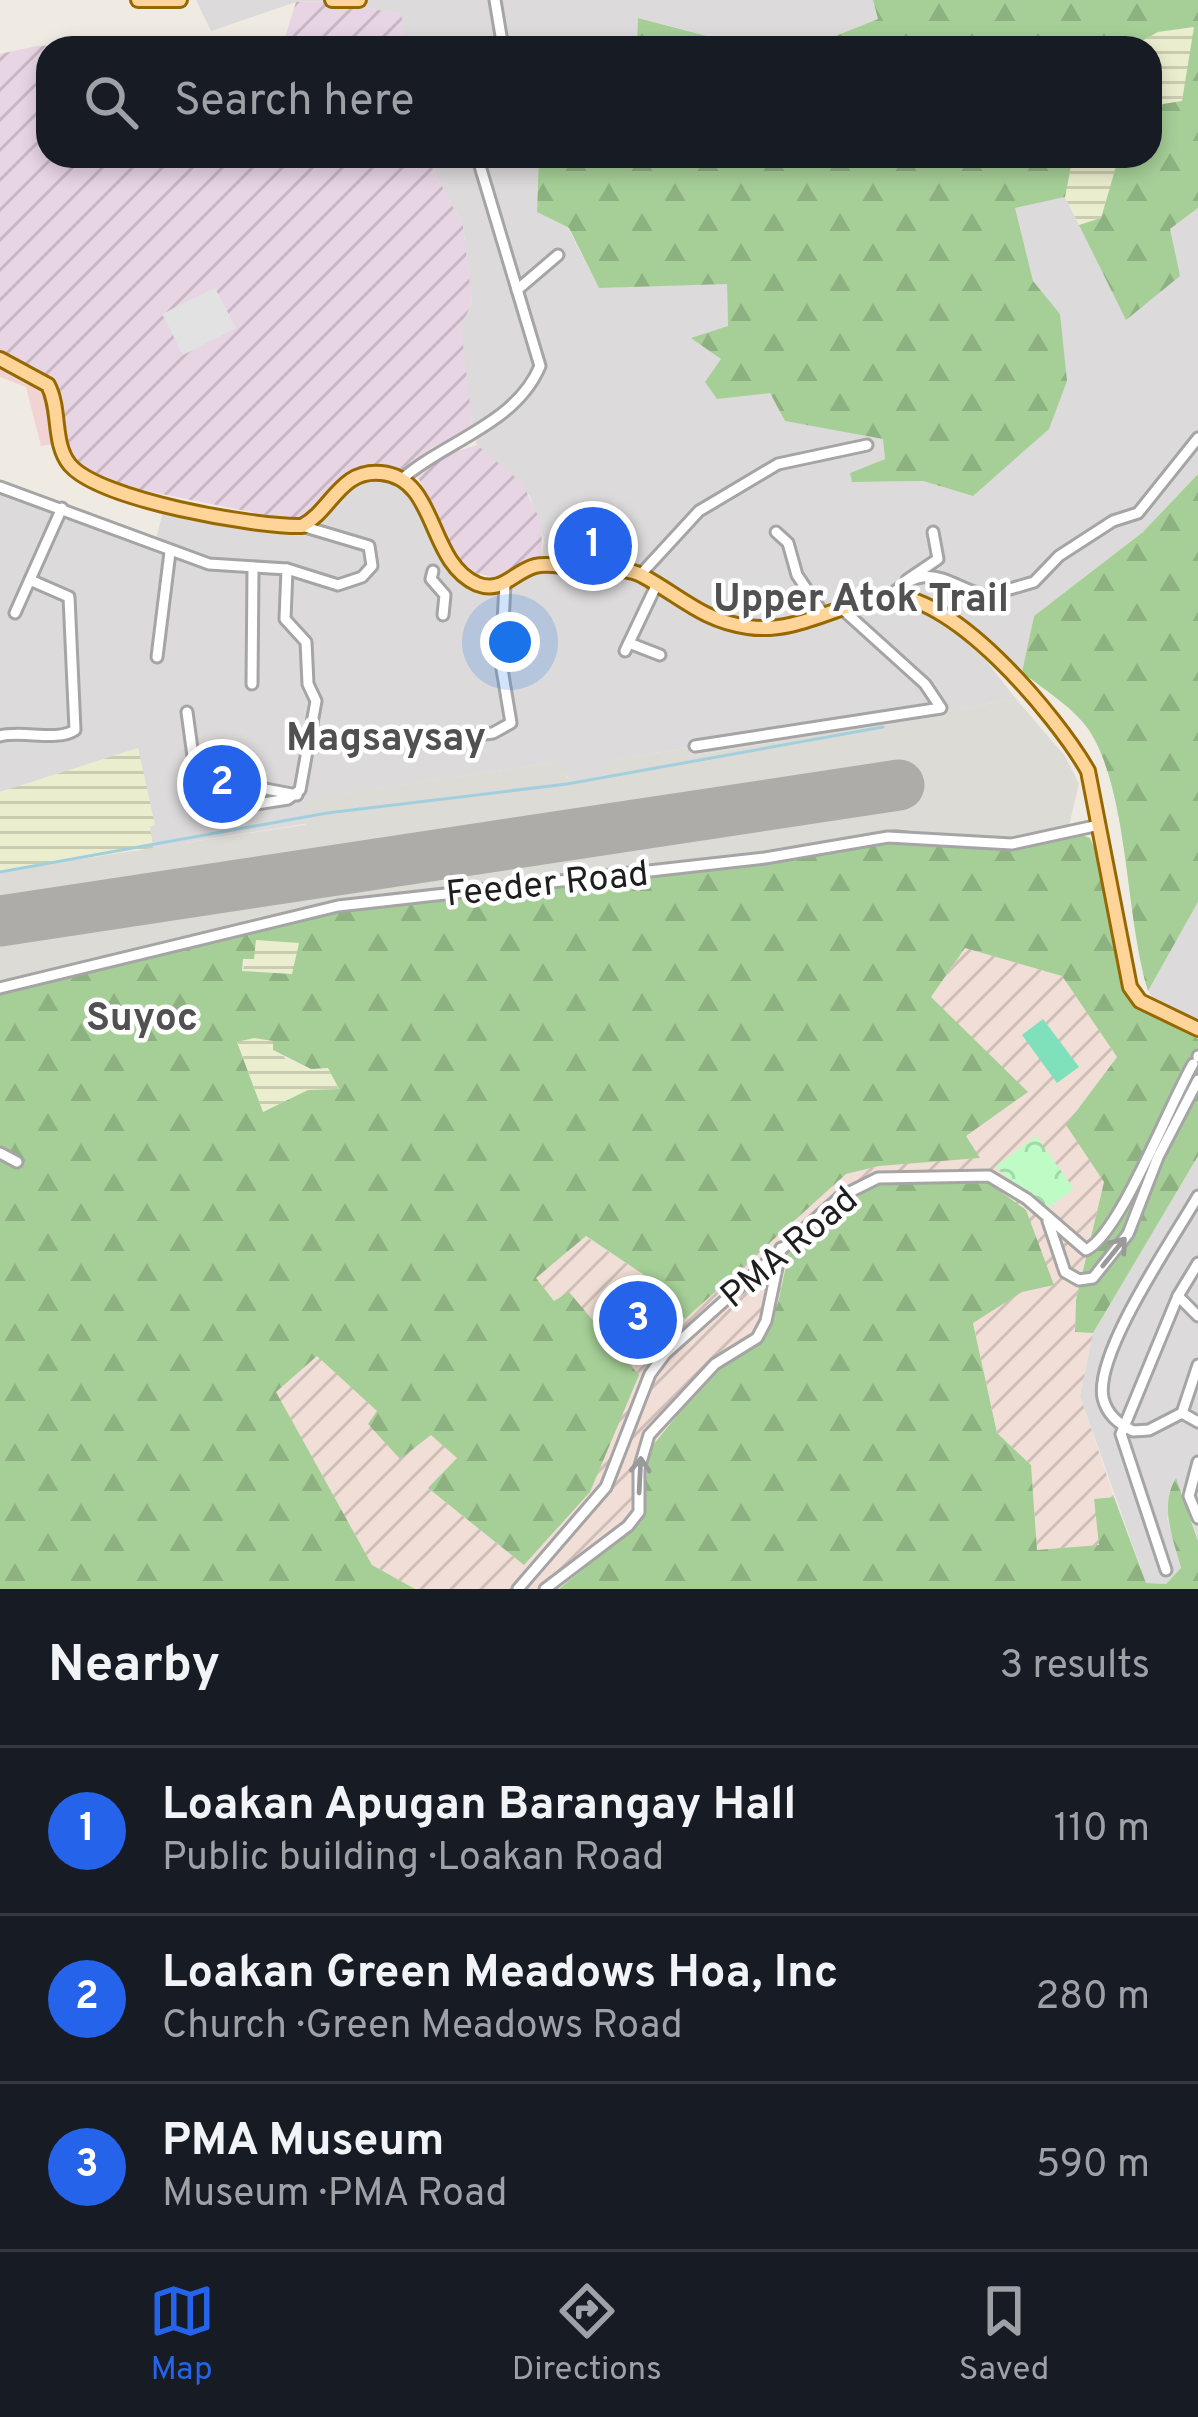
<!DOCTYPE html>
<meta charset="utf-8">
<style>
:root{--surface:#171b24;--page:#20242c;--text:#f1f3f6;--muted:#9ea1a6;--line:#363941;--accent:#2563eb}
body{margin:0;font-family:Overpass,sans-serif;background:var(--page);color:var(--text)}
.you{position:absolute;left:510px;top:642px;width:42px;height:42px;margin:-30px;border:9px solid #fff;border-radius:50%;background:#1a73e8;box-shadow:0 0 0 18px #1a73e833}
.badge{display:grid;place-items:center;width:78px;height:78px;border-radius:50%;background:var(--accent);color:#fff;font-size:39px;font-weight:700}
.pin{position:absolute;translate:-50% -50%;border:6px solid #fff;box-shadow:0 3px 12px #0006}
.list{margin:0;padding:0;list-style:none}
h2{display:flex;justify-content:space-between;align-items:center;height:156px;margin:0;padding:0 48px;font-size:51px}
h2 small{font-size:39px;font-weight:400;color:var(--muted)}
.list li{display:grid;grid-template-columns:78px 1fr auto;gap:36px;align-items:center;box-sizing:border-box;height:168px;padding:0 48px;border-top:3px solid var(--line)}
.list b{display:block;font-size:45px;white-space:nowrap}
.list p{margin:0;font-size:39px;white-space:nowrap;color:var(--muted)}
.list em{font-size:39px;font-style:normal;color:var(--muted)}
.icon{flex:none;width:66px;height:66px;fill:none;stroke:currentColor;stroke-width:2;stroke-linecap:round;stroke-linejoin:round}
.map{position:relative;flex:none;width:1198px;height:1589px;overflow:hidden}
.search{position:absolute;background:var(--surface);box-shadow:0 6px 18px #0003;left:36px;right:36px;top:36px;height:132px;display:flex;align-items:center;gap:30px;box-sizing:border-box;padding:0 42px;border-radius:36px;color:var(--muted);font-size:45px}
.sheet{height:660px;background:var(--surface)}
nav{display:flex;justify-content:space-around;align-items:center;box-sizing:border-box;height:168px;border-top:3px solid var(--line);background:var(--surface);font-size:33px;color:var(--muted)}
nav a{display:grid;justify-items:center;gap:6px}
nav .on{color:var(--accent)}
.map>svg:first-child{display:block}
</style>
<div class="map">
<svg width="1198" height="1589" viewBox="0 0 1198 1589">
<defs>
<pattern id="industrial-furrows" width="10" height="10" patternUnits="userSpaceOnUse" patternTransform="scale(3)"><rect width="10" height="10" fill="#e8d5e4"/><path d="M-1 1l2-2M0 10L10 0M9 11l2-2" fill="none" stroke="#c7b6c3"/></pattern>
<pattern id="military-furrows" width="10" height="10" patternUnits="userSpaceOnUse" patternTransform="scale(3)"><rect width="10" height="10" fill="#f1ded6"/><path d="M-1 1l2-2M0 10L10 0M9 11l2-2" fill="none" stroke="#cebeb7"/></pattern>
<pattern id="farmland-rules" width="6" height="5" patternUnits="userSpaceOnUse" patternTransform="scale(3)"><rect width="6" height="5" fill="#ebeece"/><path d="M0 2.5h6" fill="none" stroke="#c9ccb0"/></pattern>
<pattern id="forest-firs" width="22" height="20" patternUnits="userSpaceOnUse" patternTransform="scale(3)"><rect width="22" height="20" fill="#a6cf97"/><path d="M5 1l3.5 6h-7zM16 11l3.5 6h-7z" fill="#8eb182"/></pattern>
<pattern id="park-crowns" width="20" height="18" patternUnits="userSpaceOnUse" patternTransform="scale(3)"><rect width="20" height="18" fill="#bffbc4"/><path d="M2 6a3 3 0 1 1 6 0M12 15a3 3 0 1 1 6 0" fill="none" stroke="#a4d7a8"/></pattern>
</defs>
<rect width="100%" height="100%" fill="#efebe3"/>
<g fill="#dcdada">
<polygon points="196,0 873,0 878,19 805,48 754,48 639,18 637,48 407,48 400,14 328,1 296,2 211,31"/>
<polygon points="426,156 539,156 537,212 568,228 599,288 727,283 728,326 722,359 770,393 785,421 884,438 885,459 850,473 852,482 923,481 973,496 1060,314 1033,282 1014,208 1065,197 1127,319 1170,229 1198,208 1198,474 1143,532 1034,616 1022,672 959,616 909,591 880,591 784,621 758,624 694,605 662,582 541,560 544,540 530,496 477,445 473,432 460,327 472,302 463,226"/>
<polygon points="378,477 409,491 441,555 480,589 553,569 631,577 675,606 751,631 881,603 920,604 966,635 1016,699 686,757 685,748 637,756 609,761 609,774 588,780 572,781 551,763 306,799 310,823 153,848 138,749 0,792 0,481 155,543 164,507 313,526 358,480"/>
<polygon points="1198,902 1198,1020 1157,1003 1148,991"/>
<polygon points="1198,1156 1198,1541 1183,1489 1167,1518 1181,1569 1166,1584 1146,1583 1080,1396 1093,1333"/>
</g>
<polygon fill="#f0d3d2" points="0,366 33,380 45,397 54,444 41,446 26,387 0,377"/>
<g fill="url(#industrial-furrows)">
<polygon points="328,1 401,14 407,48 240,48 285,37 296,2"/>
<polygon points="94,44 104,48 48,48 48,156 426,156 463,226 472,302 461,327 473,432 433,447 405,471 364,464 336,482 307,517 291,520 112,484 79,464 68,443 62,395 37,368 0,352 0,54 36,46"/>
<polygon points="477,445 522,483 542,524 541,560 493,577 476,573 457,558 418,477 448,454"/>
</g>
<polygon fill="url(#military-furrows)" points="965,948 1062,976 1117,1057 1067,1125 1104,1182 1076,1300 1075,1332 1093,1333 1080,1396 1114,1497 1094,1499 1100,1545 1037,1551 1031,1465 997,1433 973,1322 1022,1292 1053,1285 825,1219 789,1252 778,1303 763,1337 741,1355 646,1491 641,1522 559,1589 415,1589 372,1565 275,1391 317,1355 378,1411 400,1458 431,1434 457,1458 429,1489 524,1565 569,1293 554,1301 535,1278 585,1236 650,1279 803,1207 846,1174 879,1166 979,1158 965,1137 931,997"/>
<polygon fill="#dddbd5" points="1016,699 1065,756 1079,784 1068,830 989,841 832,843 769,855 352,899 0,983 0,871 304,825 309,822 305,799 551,763 564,762 565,776 572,781 588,780 608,774 608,761 637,756 686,748 687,757"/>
<g fill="url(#farmland-rules)">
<polygon points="1195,27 1182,101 1150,106 1150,48 1129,48 1158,32"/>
<polygon points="1073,156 1119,156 1101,218 1079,225 1065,197"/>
<polygon points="138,748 155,825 150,827 153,848 0,871 0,792"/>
<polygon points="256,940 299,943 293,974 242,971"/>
<polygon points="254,1038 273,1041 287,1061 328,1068 339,1090 308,1090 263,1112 237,1041"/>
</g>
<g fill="url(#forest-firs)" fill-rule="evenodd">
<polygon points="873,0 1198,0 1198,208 1170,229 1180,276 1126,320 1079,225 1101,218 1119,156 1150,156 1150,106 1182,101 1194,27 1158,32 1129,48 805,48 878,19"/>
<polygon points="638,18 753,48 637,48"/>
<polygon points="539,156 1073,156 1065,197 1015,208 1033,281 1060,314 1067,381 1049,429 973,496 923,481 852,482 850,473 885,459 883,439 785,421 770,393 717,399 705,382 721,359 691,338 728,326 727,284 599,288 569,228 537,212"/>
<path d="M1198,474v428l-50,89c-23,-75 -19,-192 -56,-256 -14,-25 -48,-45 -70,-63l12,-56 109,-84z"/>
<path d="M894,829l95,12 79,-11 22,8 12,29 23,124 12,14 61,34v117l-105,177 -18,-1 1,-32 28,-118 -38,-57 51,-68 -55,-81 -97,-28 -34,49 97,95 -62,44 14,22 -101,8 -33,8 -161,145 -35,-40 -64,-43 -50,42 18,23 15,-9 70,83 -49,117 -66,73 -96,-77 29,-30 -26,-23 -31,24 -32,-35 9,-13 -60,-55 -41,36 96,173 43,24h-415v-606l352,-84 417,-44zM256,940l43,3 -7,31 -50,-3 1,-12h11zM254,1038l19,3v9l38,19 17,-1 11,21 -31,1 -45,22 -26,-70z"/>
<path d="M989,1183l37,27 28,75 -32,7 -49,31 24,110 34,32 6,85 62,-5 -5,-46 20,-2 32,86 20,1 15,-16c-8,-30 -22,-61 -5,-90l22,63v48h-639l82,-67 8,-72 62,-76 52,-37 15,-34 11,-51 36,-33 52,-35z"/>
</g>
<polygon fill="url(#park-crowns)" points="1036,1136 1074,1189 1046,1209 995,1167"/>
<polygon fill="#7fe0bc" points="1043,1019 1079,1067 1057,1083 1022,1035"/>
<polygon fill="#e2e2e2" points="215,288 236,328 183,355 162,314"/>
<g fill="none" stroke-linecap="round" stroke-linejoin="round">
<polyline stroke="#a2cfde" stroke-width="3" points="0,872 327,813 567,784 883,727"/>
<polyline stroke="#aeaca8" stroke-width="51" points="0,921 899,785"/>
<g stroke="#a5a5a5" stroke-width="15">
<g id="minor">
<polyline points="495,0 503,48"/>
<polyline points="517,290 558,255"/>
<path d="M402,479c43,-38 114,-55 138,-113l-63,-210"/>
<polyline points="0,487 209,564 287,569 338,585 362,577 372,566 369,546 302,526"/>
<polyline points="776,532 788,543 797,575 824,615"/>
<polyline points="433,571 431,579 445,595 443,615"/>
<polyline points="641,574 699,511 778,464 867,445"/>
<polyline points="907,580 938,559 933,532"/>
<path d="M890,596c39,-38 56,-11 96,0l48,-14 25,-26 54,-35 25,-8 60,-75"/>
<polyline points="15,613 62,508"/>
<polyline points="629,643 660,655"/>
<polyline points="625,651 656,586"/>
<polyline points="157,657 170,552"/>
<polyline points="252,684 253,569"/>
<polyline points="187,712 195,771 208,801"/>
<path d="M0,736c23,-6 57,6 75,-6l-6,-133 -39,-17"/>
<polyline points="412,743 493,733 511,723 501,663 505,584"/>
<polyline points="695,746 941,708 925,684 842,609"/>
<polyline points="206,793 250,786 297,795"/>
<polyline points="220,810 288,799 300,790 316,701 308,684 306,642 285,619 287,569"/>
<polyline points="0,988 338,906 765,858 888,837 1012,844 1099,825"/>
<polyline points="1198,1057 1198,1056"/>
<polyline points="0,1153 17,1162"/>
<path d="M1198,1196c-24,42 -104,157 -95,202 4,17 16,26 30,33l16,-1 33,-17 16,-48"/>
<polyline points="1048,1221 1065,1272 1079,1280 1093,1278 1128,1234 1158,1157 1198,1080"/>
<polyline points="1178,1296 1198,1316"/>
<polyline points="1182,1413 1198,1422"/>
<polyline points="1198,1462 1189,1496 1198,1518"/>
<polyline points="1166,1570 1121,1434 1178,1296 1198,1263"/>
<path d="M518,1589l88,-102 44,-113 15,-20 175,-157 38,-19 111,-2 38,23 59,51c34,-16 83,-145 107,-186"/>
<polyline points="545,1589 628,1526 639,1512 639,1469 649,1435 715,1364 757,1338 766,1321 781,1248"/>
</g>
</g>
<g stroke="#976800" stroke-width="18">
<g id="major">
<polyline points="138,0 180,0"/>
<polyline points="332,0 359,0"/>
<path d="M0,359l48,26c13,25 4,58 22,80 30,35 185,62 232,61 30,-16 38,-57 79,-53 57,5 46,89 96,111 25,10 36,-12 58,-18 11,-3 24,0 36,1 22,3 53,-2 72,9 37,20 60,45 105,51 46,7 88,-21 132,-30 68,-13 178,121 208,174l42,216 10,14 58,28"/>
</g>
</g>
<use href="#minor" stroke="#fff" stroke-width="9"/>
<use href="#major" stroke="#fed499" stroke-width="12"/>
</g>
<defs><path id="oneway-shaft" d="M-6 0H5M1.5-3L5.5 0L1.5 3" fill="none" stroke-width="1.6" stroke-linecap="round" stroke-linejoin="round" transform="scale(3)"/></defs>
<g stroke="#9a9a9a">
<use href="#oneway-shaft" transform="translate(1114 1252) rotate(-51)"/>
<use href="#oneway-shaft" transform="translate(640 1475) rotate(-87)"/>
</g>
<g text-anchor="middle" stroke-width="9" stroke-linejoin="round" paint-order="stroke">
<g font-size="36" fill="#1e1e1e" stroke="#fff">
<text transform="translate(547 882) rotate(-6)" y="13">Feeder Road</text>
<text transform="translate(788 1246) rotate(-40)" y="13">PMA Road</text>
</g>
<g font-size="39" font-weight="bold" fill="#515151" stroke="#fff">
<text x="861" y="611">Upper Atok Trail</text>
<text x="386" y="750">Magsaysay</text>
<text x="142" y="1030">Suyoc</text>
</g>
</g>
</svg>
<div class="you"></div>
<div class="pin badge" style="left:593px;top:546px">1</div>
<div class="pin badge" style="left:222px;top:784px">2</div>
<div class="pin badge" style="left:638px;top:1320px">3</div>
<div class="search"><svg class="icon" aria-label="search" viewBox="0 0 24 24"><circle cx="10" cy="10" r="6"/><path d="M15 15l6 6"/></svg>Search here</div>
</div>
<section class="sheet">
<h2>Nearby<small>3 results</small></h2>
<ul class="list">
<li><span class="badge">1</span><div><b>Loakan Apugan Barangay Hall</b><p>Public building · Loakan Road</p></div><em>110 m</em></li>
<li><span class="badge">2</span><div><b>Loakan Green Meadows Hoa, Inc</b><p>Church · Green Meadows Road</p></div><em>280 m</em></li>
<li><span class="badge">3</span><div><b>PMA Museum</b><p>Museum · PMA Road</p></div><em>590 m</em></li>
</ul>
</section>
<nav>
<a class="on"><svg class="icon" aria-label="map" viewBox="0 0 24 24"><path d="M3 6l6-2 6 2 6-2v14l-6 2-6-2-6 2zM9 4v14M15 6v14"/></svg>Map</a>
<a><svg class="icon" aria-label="directions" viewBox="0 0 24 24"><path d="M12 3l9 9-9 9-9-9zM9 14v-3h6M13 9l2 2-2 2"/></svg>Directions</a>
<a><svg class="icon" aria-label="saved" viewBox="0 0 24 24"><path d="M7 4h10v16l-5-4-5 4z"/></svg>Saved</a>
</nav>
